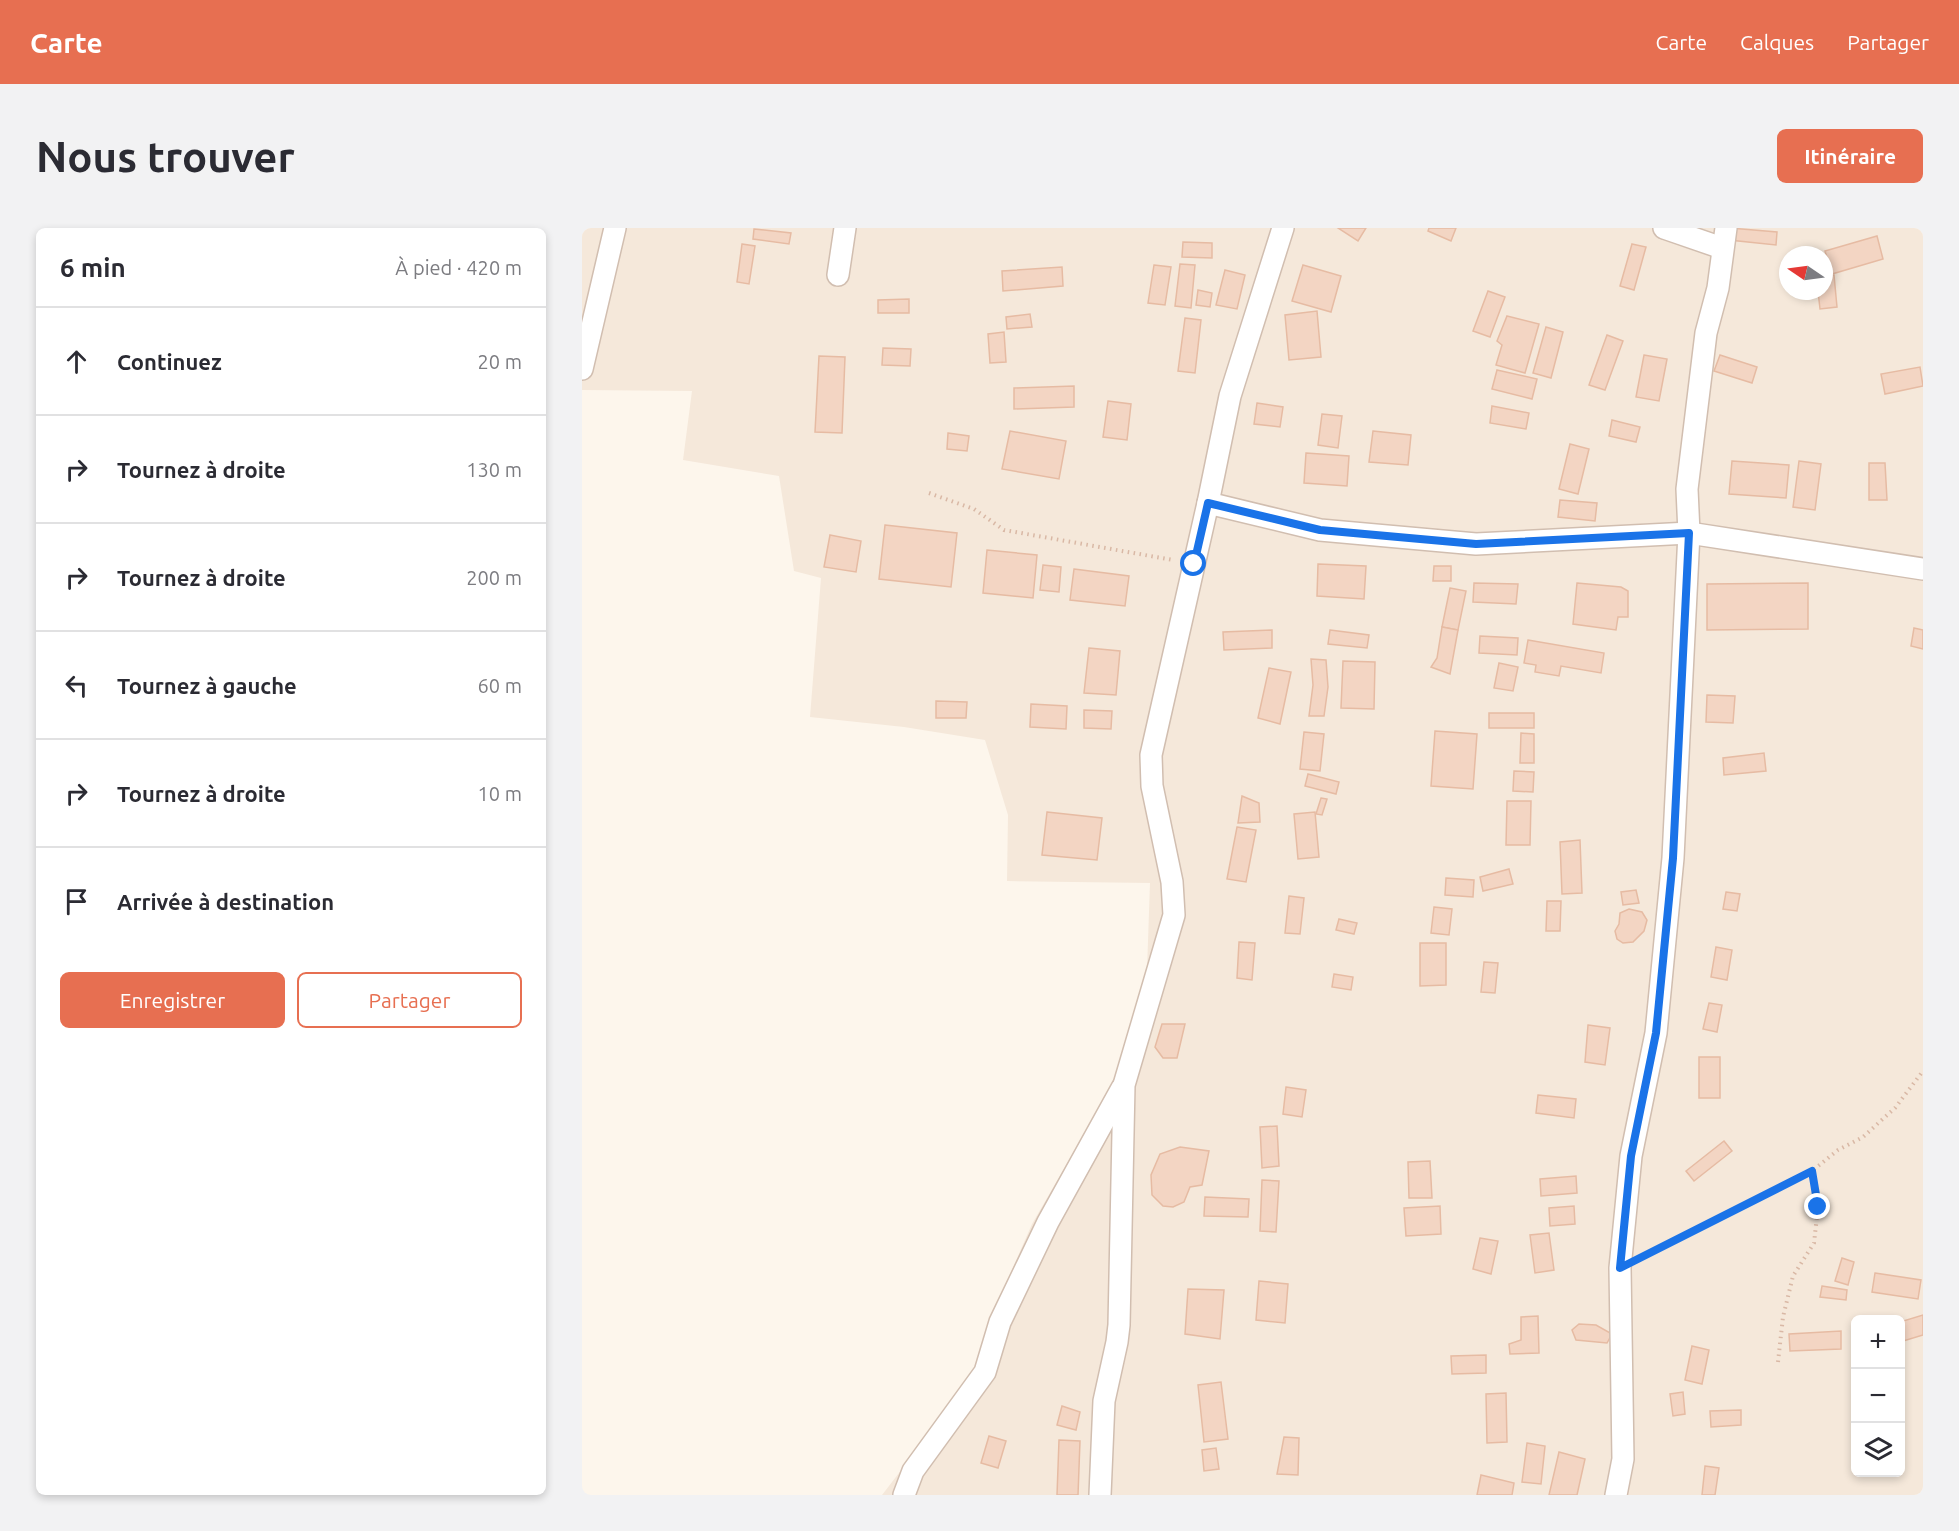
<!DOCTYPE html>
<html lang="fr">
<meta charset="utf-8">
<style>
:root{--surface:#fff;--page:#f2f2f3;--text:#2b2b33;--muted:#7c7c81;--line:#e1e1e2;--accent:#e76f51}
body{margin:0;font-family:Ubuntu,sans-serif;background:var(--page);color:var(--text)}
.controls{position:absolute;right:18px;bottom:18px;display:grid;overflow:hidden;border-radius:9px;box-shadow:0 3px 9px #0003}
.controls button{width:54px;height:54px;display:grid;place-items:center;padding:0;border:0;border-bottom:2px solid var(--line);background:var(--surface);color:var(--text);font:30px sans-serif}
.compass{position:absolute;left:1197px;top:18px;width:54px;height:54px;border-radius:50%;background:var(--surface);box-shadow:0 3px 9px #0003;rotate:283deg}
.stop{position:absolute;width:18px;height:18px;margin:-14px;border:4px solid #1a73e8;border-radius:50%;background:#fff}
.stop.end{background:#1a73e8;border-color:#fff;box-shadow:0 2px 6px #0008}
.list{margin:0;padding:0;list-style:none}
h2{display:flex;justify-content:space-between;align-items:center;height:78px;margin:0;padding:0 24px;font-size:26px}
h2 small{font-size:20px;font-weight:400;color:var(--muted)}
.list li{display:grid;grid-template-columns:39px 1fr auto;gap:18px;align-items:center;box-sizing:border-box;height:108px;padding:0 24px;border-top:2px solid var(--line)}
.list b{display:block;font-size:22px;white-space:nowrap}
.list em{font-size:20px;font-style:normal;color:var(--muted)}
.actions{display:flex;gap:12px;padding:18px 24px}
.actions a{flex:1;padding:14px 0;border:2px solid var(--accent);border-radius:9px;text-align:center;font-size:21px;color:var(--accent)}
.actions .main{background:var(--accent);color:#fff}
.icon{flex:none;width:33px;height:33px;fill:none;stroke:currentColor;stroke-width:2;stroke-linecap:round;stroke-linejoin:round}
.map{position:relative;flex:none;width:1341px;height:1267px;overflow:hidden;border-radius:9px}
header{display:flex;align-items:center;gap:36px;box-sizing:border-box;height:84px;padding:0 30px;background:var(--accent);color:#fff}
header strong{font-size:28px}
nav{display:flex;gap:33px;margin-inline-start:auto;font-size:21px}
.intro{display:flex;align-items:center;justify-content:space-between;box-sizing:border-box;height:144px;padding:0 36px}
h1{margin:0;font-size:42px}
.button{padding:15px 27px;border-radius:9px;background:var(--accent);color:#fff;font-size:21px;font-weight:700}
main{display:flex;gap:36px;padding:0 36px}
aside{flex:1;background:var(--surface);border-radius:9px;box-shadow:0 3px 9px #0003}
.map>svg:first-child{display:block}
</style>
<header>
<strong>Carte</strong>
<nav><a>Carte</a><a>Calques</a><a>Partager</a></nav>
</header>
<div class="intro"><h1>Nous trouver</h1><a class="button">Itinéraire</a></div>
<main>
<aside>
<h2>6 min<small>À pied · 420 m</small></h2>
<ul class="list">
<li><svg class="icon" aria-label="ahead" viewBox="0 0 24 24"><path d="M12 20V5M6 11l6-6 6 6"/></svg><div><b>Continuez</b></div><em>20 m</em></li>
<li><svg class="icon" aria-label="right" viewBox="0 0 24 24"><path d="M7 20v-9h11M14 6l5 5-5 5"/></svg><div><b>Tournez à droite</b></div><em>130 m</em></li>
<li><svg class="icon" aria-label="right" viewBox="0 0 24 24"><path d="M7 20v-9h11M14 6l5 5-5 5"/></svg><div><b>Tournez à droite</b></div><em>200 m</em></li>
<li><svg class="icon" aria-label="left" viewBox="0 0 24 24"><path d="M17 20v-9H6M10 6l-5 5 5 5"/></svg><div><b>Tournez à gauche</b></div><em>60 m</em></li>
<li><svg class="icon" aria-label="right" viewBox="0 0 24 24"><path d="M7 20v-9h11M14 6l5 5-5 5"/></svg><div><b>Tournez à droite</b></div><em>10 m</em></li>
<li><svg class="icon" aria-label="arrive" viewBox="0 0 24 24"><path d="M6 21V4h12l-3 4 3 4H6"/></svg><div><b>Arrivée à destination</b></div></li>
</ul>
<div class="actions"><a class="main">Enregistrer</a><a>Partager</a></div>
</aside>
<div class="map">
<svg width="1341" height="1267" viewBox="0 0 1341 1267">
<rect width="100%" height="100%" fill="#fdf6ec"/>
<path fill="#f5e8da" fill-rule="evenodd" d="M0,0h1341v1267h-1041l98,-127 17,-64 35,-80 85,-147 30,-107 3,-87 -143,-2 1,-66 -23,-75 -81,-13 -94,-10 11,-139 -27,-7 -15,-95 -96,-16 9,-69 -110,-1zM1206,27h36v36h-36zM1274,1092h44v152h-44z"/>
<g fill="#f3d5c3" stroke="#e6bba3" stroke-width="1.5">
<polygon points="756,0 784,0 776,13"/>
<polygon points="847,0 874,0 869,13 846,3"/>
<polygon points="1148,0 1195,4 1194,17 1147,12"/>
<polygon points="172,1 209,5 207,16 171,11"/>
<polygon points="1295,8 1301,31 1250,46 1243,23"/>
<polygon points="601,14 630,15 630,30 600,29"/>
<polygon points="160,16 173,18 167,56 155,54"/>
<polygon points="1050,16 1064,19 1052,62 1038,58"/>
<polygon points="598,36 613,37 609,80 593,78"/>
<polygon points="572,37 589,39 583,77 566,75"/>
<polygon points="721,37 759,48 749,84 710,73"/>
<polygon points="480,39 481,58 421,63 420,43"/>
<polygon points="643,42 663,47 655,81 634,77"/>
<polygon points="1252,47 1255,79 1238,81 1236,63 1242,63 1242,48"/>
<polygon points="616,62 630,65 628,79 614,77"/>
<polygon points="906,63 923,69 908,109 891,103"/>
<polygon points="327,71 327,85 296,85 296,72"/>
<polygon points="735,83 739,129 707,132 703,87"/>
<polygon points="448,86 450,99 425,101 424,89"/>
<polygon points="925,88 957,96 943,145 914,137 920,117 915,113"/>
<polygon points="603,90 619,92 613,145 596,143"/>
<polygon points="964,99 981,104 969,150 951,145"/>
<polygon points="422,104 424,134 408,135 406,106"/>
<polygon points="1025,107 1041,113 1023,162 1007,157"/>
<polygon points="301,120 329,121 328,138 300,137"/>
<polygon points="1062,127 1085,131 1077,173 1054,169"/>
<polygon points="1138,127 1175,139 1170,155 1132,143"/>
<polygon points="237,128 263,129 260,205 233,204"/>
<polygon points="1338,139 1341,158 1303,166 1299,146"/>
<polygon points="915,142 955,151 950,171 910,161"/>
<polygon points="492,158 492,179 432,181 432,160"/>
<polygon points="526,173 549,176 545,212 521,209"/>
<polygon points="675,175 701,179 698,199 672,196"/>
<polygon points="910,178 947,185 944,201 908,195"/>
<polygon points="740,186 760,188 756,220 736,217"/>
<polygon points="1030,192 1058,199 1054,214 1027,208"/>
<polygon points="428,203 484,213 477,251 420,241"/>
<polygon points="791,203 829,207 826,237 787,234"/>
<polygon points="366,205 387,208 385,223 365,221"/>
<polygon points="988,216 1007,221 996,266 977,261"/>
<polygon points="724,225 767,228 765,258 722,255"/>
<polygon points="1150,233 1207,237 1204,270 1147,266"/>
<polygon points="1217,233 1239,236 1233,282 1211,279"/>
<polygon points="1287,235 1303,235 1305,272 1287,272"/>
<polygon points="978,272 1015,275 1013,293 976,289"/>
<polygon points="303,297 375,305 369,359 297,351"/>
<polygon points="248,307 279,313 274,344 242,339"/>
<polygon points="405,322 455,327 451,370 401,365"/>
<polygon points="736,336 784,338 782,371 735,368"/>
<polygon points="461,337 479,339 477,364 458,362"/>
<polygon points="852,338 869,338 869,353 851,353"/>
<polygon points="492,341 547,348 543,378 488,372"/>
<polygon points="892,355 936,356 934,376 891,374"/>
<polygon points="995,355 1039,359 1046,363 1046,389 1036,389 1034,402 991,396"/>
<polygon points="1226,355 1226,401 1125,402 1125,356"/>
<polygon points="868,360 884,363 876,402 860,399"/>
<polygon points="860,399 876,402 868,446 849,439 855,430"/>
<polygon points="1332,400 1341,402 1341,421 1329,418"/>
<polygon points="690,402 690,420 642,422 641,404"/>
<polygon points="748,402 787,407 785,420 746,416"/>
<polygon points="898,408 936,410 935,427 897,425"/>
<polygon points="946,412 1022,425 1019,445 979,438 977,448 953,444 954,437 942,435"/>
<polygon points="507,420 538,423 534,467 502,465"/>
<polygon points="729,431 744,432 746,459 742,488 727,488 731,457"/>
<polygon points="761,433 793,434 792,481 759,480"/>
<polygon points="917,435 936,439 931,463 912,460"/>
<polygon points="687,440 709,444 698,496 676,490"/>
<polygon points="1125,467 1153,468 1151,495 1124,494"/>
<polygon points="354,473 385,474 384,490 354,490"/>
<polygon points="449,476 485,478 484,501 448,499"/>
<polygon points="502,482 530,483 529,501 502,500"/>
<rect x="907" y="485" width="45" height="15"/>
<polygon points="853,503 895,506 891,561 849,558"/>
<polygon points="722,504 742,506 738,543 718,541"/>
<polygon points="939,505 952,506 952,535 938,535"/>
<polygon points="1182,525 1184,543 1142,547 1141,530"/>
<polygon points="932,543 952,544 951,564 931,563"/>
<polygon points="726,546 757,554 754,566 723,558"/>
<polygon points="660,568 677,575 678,594 656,595"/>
<polygon points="739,570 745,571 740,587 734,586"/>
<polygon points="925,573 949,573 948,617 924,617"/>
<polygon points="465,584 520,590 515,632 460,627"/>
<polygon points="733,584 737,629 716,631 712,586"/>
<polygon points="655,599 674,602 664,654 645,651"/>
<polygon points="998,612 1000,665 980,666 978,614"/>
<polygon points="927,641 931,656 901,663 898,649"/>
<polygon points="864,650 892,652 891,669 863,667"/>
<polygon points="1054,662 1057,675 1041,677 1039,664"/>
<polygon points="1144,664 1158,666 1155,683 1141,681"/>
<polygon points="707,668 722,670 718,706 703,705"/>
<polygon points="965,673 979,673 978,703 964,703"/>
<polygon points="852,679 870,681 867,707 849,705"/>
<polygon points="1047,681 1060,684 1065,692 1062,703 1051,714 1041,715 1035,711 1033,703 1037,696 1038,685"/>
<polygon points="757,691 775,695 772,706 754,702"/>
<polygon points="657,714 673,715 670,752 655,750"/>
<polygon points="838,715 864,715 864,757 838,758"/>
<polygon points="1134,719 1150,722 1145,752 1129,749"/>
<polygon points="902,734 916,735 913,765 899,764"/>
<polygon points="752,746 771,749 769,762 750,759"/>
<polygon points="1127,775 1140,777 1135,804 1121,801"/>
<polygon points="580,796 603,796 595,830 581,830 573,819"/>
<polygon points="1006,797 1028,800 1023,837 1003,834"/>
<rect x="1117" y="829" width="21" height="41"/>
<polygon points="704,859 724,862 720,889 701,886"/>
<polygon points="956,867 994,871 992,890 954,885"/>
<polygon points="695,898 697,938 680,940 678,899"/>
<polygon points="1142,913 1150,923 1112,953 1104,943"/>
<polygon points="598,919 627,923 620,957 608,959 602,974 591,979 581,978 570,967 569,947 578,926"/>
<polygon points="848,933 850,970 827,970 826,934"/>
<polygon points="994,948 995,965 959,968 958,951"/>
<polygon points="680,952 697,953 694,1004 678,1003"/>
<polygon points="623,969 667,971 666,989 622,988"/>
<polygon points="858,978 859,1006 824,1008 822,980"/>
<polygon points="992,978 993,996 968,998 967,980"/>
<polygon points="967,1005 972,1042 953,1045 948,1007"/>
<polygon points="898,1010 916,1013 909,1046 891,1041"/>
<polygon points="1260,1030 1272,1034 1266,1057 1253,1053"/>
<polygon points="1293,1045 1339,1052 1336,1071 1290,1064"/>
<polygon points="677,1053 706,1056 703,1095 674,1092"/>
<polygon points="1240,1058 1265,1062 1264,1072 1238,1069"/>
<polygon points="606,1061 642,1062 638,1111 603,1106"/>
<polygon points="1341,1087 1341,1107 1318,1114 1318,1094"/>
<polygon points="956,1088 957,1125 928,1126 927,1116 939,1112 939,1089"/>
<polygon points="997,1096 1014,1097 1030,1106 1025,1115 994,1112 990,1102"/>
<polygon points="1259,1103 1259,1121 1208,1123 1207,1106"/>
<polygon points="1110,1118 1127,1122 1120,1156 1103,1152"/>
<polygon points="904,1127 904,1145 870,1146 869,1128"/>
<polygon points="639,1154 646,1211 622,1214 616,1157"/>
<polygon points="1101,1164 1103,1186 1091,1188 1088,1166"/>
<polygon points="924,1165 925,1214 905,1215 904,1166"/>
<polygon points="480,1178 498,1184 494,1202 475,1197"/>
<polygon points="1159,1182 1159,1197 1129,1199 1128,1183"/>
<polygon points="407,1208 424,1213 416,1240 399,1235"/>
<polygon points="702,1209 717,1210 716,1247 695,1246"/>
<polygon points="477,1212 498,1213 496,1267 475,1267"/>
<polygon points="945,1215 963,1218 959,1256 940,1254"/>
<polygon points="634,1220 637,1241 622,1243 620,1222"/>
<polygon points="977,1224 1003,1231 995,1267 967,1267"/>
<polygon points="1123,1238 1137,1240 1133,1267 1120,1267"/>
<polygon points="899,1247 932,1255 930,1267 895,1267"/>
</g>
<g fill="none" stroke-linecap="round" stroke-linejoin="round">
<g stroke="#d1beb0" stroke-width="24">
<g id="minor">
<polyline points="701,0 648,168 626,275 738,302 894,316 1107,305 1341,341"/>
<polyline points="1082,0 1140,20"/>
<polyline points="256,47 263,0"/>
<polyline points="0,141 33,0"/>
<polyline points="322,1267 331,1243 403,1144 418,1094 466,994 540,860"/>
<polyline points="518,1267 522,1173 535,1114 537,1097 542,857 592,687 590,654 570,558 569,527 626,275"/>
<polyline points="1034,1267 1041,1231 1038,1040 1049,928 1074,805 1091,630 1107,305 1105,261 1124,105 1136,60 1144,0"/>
</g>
</g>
<g stroke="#d9b8a5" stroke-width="4" stroke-dasharray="1.5 4.5" stroke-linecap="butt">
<polyline points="347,265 392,281 422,302 591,332"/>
<polyline points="1061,1029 1230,943 1256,922 1281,909 1313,880 1341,843"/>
<polyline points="1196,1134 1201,1089 1211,1048 1232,1015 1236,979 1230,943"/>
</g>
<use href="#minor" stroke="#fff" stroke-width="21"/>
</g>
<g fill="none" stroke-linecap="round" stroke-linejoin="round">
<polyline stroke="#1a73e8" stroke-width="8" points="612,336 626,275 738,302 894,316 1107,305 1091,630 1074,805 1049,928 1038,1040 1230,943 1236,979"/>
</g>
</svg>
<div class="controls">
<button>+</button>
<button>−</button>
<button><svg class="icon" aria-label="layers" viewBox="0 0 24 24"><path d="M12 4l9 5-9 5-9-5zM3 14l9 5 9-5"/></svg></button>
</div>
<svg class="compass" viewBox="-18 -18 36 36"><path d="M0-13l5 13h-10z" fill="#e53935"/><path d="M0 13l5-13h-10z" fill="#7c7c81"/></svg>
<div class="stop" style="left:612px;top:336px"></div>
<div class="stop end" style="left:1236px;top:979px"></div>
</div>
</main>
